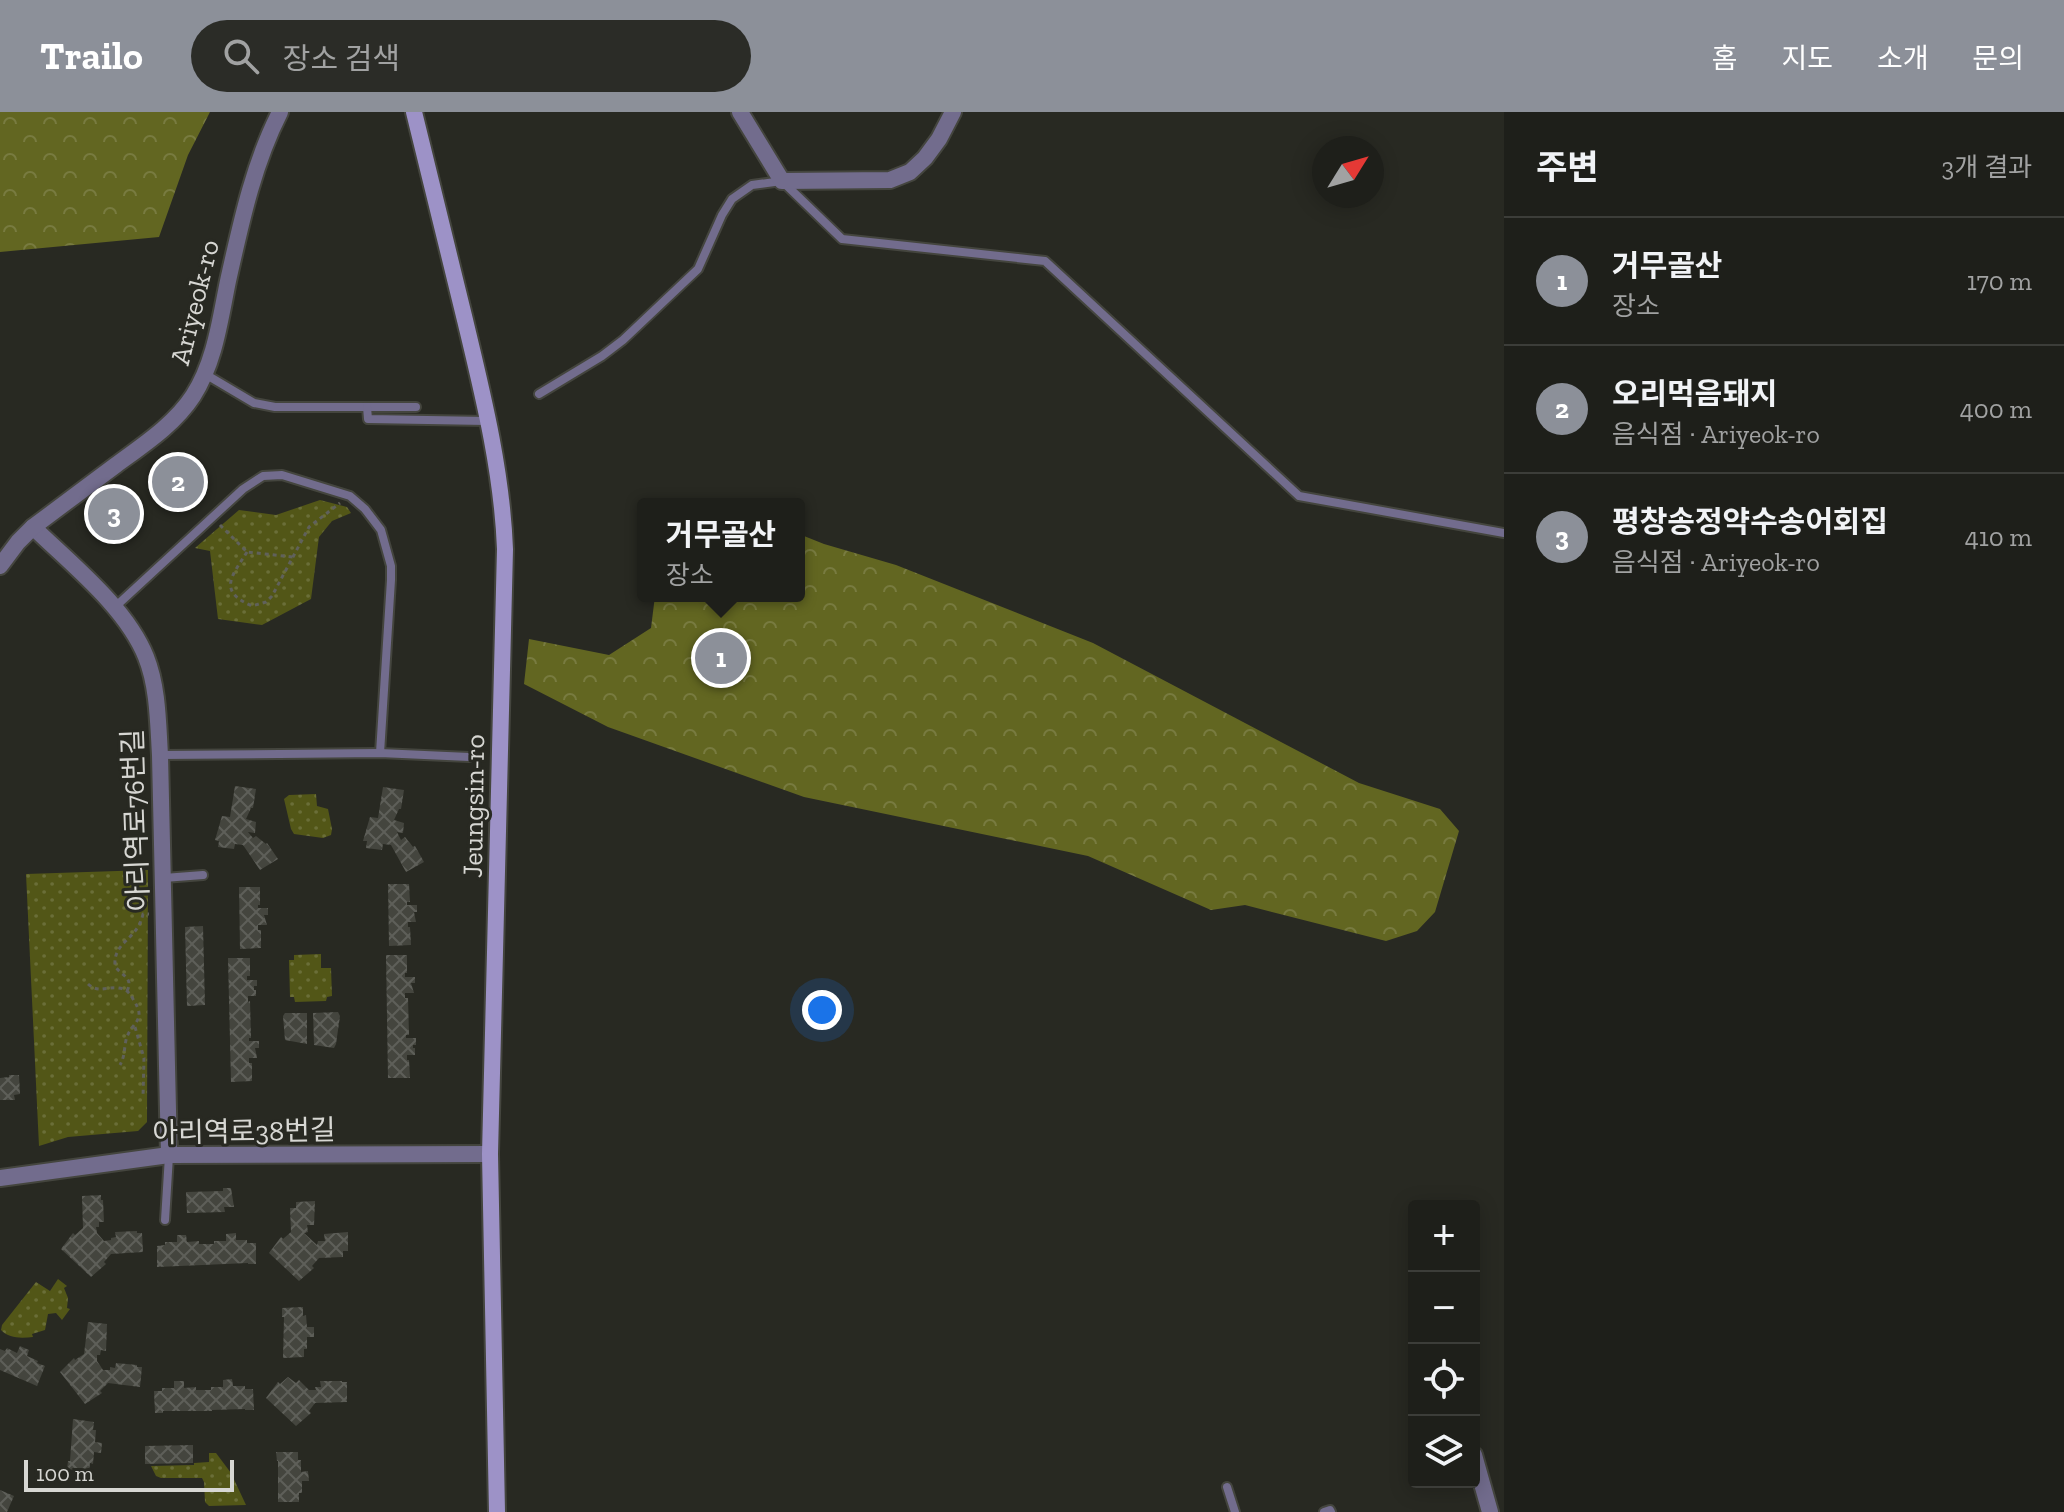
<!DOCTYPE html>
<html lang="ko">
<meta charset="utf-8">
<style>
:root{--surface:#1e1f1a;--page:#2b2c27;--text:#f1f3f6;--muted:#a1a2a2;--line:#3c3d39;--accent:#8c9099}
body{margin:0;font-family:"Zilla Slab","Noto Sans KR",serif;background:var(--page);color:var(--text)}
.controls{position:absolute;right:24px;bottom:24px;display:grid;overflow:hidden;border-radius:8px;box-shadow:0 4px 20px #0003}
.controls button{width:72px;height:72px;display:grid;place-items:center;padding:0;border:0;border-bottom:2px solid var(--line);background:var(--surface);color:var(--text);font:40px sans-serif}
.compass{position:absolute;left:1312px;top:24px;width:72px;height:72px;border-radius:50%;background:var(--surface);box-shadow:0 4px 20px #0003;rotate:53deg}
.scale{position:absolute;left:24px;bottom:20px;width:210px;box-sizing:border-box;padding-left:8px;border:4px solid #d7d7d3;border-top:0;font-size:22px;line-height:28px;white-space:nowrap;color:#d7d7d3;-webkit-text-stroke:6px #282922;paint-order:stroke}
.you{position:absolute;left:822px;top:898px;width:28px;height:28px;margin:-20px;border:6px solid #fff;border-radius:50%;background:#1a73e8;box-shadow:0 0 0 12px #1a73e833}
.badge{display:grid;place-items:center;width:52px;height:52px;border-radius:50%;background:var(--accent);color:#fff;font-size:26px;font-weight:700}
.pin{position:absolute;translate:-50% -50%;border:4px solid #fff;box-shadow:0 2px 8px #0006}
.popup{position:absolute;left:637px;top:386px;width:168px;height:104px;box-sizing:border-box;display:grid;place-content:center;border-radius:8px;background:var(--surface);filter:drop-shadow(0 2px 6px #0005);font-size:26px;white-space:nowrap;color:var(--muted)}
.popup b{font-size:30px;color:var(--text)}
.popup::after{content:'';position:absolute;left:50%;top:100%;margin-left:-16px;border:16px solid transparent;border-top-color:var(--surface)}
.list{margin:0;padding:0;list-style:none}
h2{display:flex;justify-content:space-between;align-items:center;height:104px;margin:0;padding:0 32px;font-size:34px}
h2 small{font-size:26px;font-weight:400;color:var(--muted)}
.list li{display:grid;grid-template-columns:52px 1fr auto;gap:24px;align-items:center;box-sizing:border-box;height:128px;padding:0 32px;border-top:2px solid var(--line)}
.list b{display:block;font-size:30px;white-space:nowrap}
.list p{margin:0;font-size:26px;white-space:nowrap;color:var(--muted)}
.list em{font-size:26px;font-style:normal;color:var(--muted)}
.icon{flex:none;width:44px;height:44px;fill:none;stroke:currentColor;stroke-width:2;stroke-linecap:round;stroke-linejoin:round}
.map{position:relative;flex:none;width:1504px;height:1400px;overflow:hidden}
header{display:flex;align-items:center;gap:48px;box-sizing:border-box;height:112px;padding:0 40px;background:var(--accent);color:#fff}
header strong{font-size:38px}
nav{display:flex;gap:44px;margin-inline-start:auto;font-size:28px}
.search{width:560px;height:72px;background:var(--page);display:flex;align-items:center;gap:20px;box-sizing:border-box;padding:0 28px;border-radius:44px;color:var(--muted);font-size:30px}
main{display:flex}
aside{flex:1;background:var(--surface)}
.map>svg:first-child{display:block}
</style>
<header>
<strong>Trailo</strong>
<div class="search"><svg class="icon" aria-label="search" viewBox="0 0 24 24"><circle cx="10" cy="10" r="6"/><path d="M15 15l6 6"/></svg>장소 검색</div>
<nav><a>홈</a><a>지도</a><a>소개</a><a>문의</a></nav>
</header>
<main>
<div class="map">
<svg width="1504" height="1400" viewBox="0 0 1504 1400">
<defs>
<pattern id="forest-crowns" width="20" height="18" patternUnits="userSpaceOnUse" patternTransform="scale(2)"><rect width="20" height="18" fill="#626621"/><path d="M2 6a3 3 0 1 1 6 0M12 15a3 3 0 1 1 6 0" fill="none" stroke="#787b40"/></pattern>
<pattern id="park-dots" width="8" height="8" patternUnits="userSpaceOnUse" patternTransform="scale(2)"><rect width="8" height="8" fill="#525617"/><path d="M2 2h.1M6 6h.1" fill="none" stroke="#6a6e38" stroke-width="1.8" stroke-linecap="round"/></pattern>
<pattern id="building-cross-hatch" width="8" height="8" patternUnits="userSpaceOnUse" patternTransform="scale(2)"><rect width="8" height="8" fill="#44453e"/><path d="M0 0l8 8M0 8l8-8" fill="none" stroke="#5e5f59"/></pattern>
</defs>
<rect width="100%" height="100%" fill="#282922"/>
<g fill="url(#forest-crowns)">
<polygon points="0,0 210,0 188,43 159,125 0,140"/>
<polygon points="799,422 824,432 896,453 1093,531 1359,671 1440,697 1459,719 1435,800 1417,819 1386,829 1245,793 1211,798 1088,744 804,685 608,615 524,572 529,527 609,543 651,516 655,484 799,484"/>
</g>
<g fill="url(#park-dots)">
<polygon points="320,388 347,395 351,401 332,409 319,425 311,487 262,513 218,507 210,439 195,436 239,398 276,403"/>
<polygon points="316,682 317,694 328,697 332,717 331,723 323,726 294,722 291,717 284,687 289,683"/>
<polygon points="148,758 147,1010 138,1019 68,1025 39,1034 26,762"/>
<polygon points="321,842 321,856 331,856 332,884 327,885 326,889 295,890 294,885 290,885 289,848 294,848 294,843"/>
<path d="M58,1167l9,7 -3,2 4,10 -1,10 3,1 -8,11 -6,-7 -8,1 -3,16 -13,4 1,3c-11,1 -24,2 -32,-7l1,-5 34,-43 14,9z"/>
<polygon points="209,1341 216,1341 231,1361 246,1393 209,1394 205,1390 204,1370 202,1366 161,1366 156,1364 151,1354 194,1353 194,1351 209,1350"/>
</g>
<g fill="url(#building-cross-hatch)">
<polygon points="158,347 201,350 198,392 155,389"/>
<polygon points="119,382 131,401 95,424 87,413 95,397"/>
<polygon points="235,674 256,677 253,696 251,696 246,707 256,710 255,721 248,720 253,726 256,724 266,732 267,731 278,747 260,758 243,733 235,732 234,737 218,735 219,729 215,728 222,704 230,705"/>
<polygon points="383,675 404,678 401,697 399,697 394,708 404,711 403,721 397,720 401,728 405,725 413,735 415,734 424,750 406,760 391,733 383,732 382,738 366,736 367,729 363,729 370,705 378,706"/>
<polygon points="388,772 409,772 410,790 407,790 407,793 417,793 417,800 414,800 416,810 408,810 408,815 410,815 411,833 389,834"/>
<polygon points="239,775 260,775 260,793 258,793 258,796 268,796 268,803 264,803 267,813 258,813 258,818 261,818 261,836 240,837"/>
<polygon points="203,814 205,893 187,894 185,815"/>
<polygon points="386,843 407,843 407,861 405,861 405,865 415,865 415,871 411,871 414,881 405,881 405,886 408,886 409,923 406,923 406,926 416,926 416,933 413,933 413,936 415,936 415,943 407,943 407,948 409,948 410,966 388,966"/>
<polygon points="228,846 250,846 250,864 247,864 247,868 257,868 257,874 254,874 254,878 256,878 256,884 248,884 248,890 250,889 251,926 249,926 249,929 259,929 259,936 255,936 257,946 249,946 249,951 252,951 252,969 231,970"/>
<polygon points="338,900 340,904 336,932 334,936 314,933 313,901"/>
<polygon points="285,901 307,901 307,932 285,928 283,904"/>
<polygon points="9,963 19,963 20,982 14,983 15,988 0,988 0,966 9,965"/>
<polygon points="223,1076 231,1076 234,1095 224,1095 225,1100 187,1101 186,1080 223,1079"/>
<polygon points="101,1083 101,1088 103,1088 104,1110 99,1110 99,1115 96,1115 97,1121 104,1129 111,1128 111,1126 116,1125 115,1120 137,1119 137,1121 142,1121 143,1140 111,1142 104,1150 106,1152 91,1165 61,1137 73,1121 75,1123 83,1116 82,1084"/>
<polygon points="315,1089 314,1113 307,1113 308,1120 304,1121 317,1133 318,1129 325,1129 324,1122 348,1120 348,1139 343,1139 343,1145 319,1146 312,1154 314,1156 299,1169 269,1141 281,1125 283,1127 291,1120 290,1096 296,1096 296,1090"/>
<polygon points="236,1121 236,1128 247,1128 247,1131 256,1131 256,1152 248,1152 248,1151 157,1155 157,1134 165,1133 165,1130 177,1130 177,1123 186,1123 187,1130 199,1129 199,1132 214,1132 214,1129 226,1129 226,1122"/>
<polygon points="303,1195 303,1204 306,1203 307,1215 314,1215 314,1225 307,1225 307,1237 304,1237 304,1245 283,1246 284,1205 282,1205 282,1196"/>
<polygon points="88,1210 107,1212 106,1239 101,1238 100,1243 97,1243 97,1249 103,1258 110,1258 110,1255 115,1256 116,1251 137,1253 137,1255 142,1255 140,1275 108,1271 100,1279 102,1281 85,1292 60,1260 74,1246 75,1248 84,1242"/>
<polygon points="20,1234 29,1238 27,1244 38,1249 37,1251 45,1254 37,1274 0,1258 0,1237 5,1239 7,1236 17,1241"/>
<polygon points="288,1265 296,1271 299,1268 309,1278 316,1278 315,1275 321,1275 320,1269 342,1269 342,1270 347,1270 347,1290 315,1291 309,1299 311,1301 296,1314 266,1286 278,1270 280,1272"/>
<polygon points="232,1267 233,1274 245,1274 245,1277 253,1277 254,1298 245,1298 245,1297 212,1298 212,1299 163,1299 163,1301 155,1301 154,1279 162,1279 162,1276 174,1276 174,1269 184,1269 184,1276 196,1275 196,1278 211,1278 211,1275 223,1275 223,1268"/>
<polygon points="73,1307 94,1310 93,1318 96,1318 95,1330 102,1331 101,1341 94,1340 93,1352 90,1351 89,1360 67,1357 68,1349 70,1349"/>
<polygon points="193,1333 193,1351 145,1352 145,1334"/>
<polygon points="276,1340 298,1340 298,1348 301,1348 301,1360 308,1359 309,1369 302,1369 302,1381 299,1381 299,1390 278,1390 278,1349 277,1349"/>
<polygon points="0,1378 14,1384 7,1400 0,1400"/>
</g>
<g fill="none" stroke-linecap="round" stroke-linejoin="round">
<g stroke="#44453e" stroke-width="12">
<g id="lane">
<polyline points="205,262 254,291 275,295 416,295"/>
<polyline points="539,282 602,244 623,228 698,157 722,103 732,87 752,73 782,69 842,127 1045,149 1299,384 1504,421"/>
<polyline points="367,295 368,307 487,309"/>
<polyline points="115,495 243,377 263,364 282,363 350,384 365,397 381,418 391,454 391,468 380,641"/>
<polyline points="161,643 380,641 469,645"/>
<polyline points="164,766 203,763"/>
<polyline points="165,1108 169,1044"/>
<polyline points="1227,1375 1235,1400"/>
<polyline points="1324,1400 1330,1398 1331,1400"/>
</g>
</g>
<g stroke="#44453e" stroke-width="20">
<g id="street">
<polyline points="740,0 782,69 890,68 910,60 925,46 939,27 953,0"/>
<path d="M33,415c38,37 93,80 113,130 12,30 12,66 14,98l9,400"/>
<path d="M0,454l18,-24 15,-15c28,-21 55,-41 83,-62 27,-20 58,-40 77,-69 22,-34 27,-76 35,-115 13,-58 25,-116 52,-169"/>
<polyline points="0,1066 169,1043 490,1042"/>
<polyline points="1474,1343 1490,1400"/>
</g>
</g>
<g stroke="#44453e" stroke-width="20">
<path id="secondary" d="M414,0c17,69 34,139 51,208 18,75 37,151 40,229l-15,605 7,358"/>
</g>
<g stroke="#60615b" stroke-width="3" stroke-dasharray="4 4" stroke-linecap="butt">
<polyline points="220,413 247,440 293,445"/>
<path d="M247,440c-15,24 -30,39 5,54l14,-4 6,-6 37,-69 31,-24"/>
<path d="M88,872c11,10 18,2 31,4 7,1 11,5 14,11 15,23 -2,22 -7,41 -2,9 -1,16 -6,25"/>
<path d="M127,879c7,-14 -6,-15 -12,-25 -2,-25 22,-25 28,-52h6"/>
<polyline points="135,915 144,946 143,985"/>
</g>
<use href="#lane" stroke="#726c8d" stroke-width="8"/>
<use href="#street" stroke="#726c8d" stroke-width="16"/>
<use href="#secondary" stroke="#9d92c7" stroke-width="16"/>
</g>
<g text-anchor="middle" stroke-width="6" stroke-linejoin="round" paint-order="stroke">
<g font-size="28" fill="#d7d7d3" stroke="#282922">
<text transform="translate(194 190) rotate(-76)" y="10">Ariyeok-ro</text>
<text transform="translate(473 694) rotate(-89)" y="10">Jeungsin-ro</text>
<text transform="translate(135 708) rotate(-92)" y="10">아리역로76번길</text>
<text transform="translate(244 1019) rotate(-1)" y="10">아리역로38번길</text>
</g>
</g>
</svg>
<div class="controls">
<button>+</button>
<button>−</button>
<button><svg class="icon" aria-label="locate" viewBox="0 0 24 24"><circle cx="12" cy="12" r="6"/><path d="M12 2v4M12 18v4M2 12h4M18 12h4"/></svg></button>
<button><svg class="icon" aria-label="layers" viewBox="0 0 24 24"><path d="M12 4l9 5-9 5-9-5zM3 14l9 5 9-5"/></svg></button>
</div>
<svg class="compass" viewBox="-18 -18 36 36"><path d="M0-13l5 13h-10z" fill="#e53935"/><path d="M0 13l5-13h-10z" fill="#a1a2a2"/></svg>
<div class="scale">100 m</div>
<div class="you"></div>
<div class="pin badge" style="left:721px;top:546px">1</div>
<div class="popup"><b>거무골산</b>장소</div>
<div class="pin badge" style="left:178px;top:370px">2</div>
<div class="pin badge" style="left:114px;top:402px">3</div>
</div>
<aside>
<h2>주변<small>3개 결과</small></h2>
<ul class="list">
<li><span class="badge">1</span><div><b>거무골산</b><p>장소</p></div><em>170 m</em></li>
<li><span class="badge">2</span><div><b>오리먹음돼지</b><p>음식점 · Ariyeok-ro</p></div><em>400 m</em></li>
<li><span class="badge">3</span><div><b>평창송정약수송어회집</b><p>음식점 · Ariyeok-ro</p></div><em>410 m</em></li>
</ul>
</aside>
</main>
